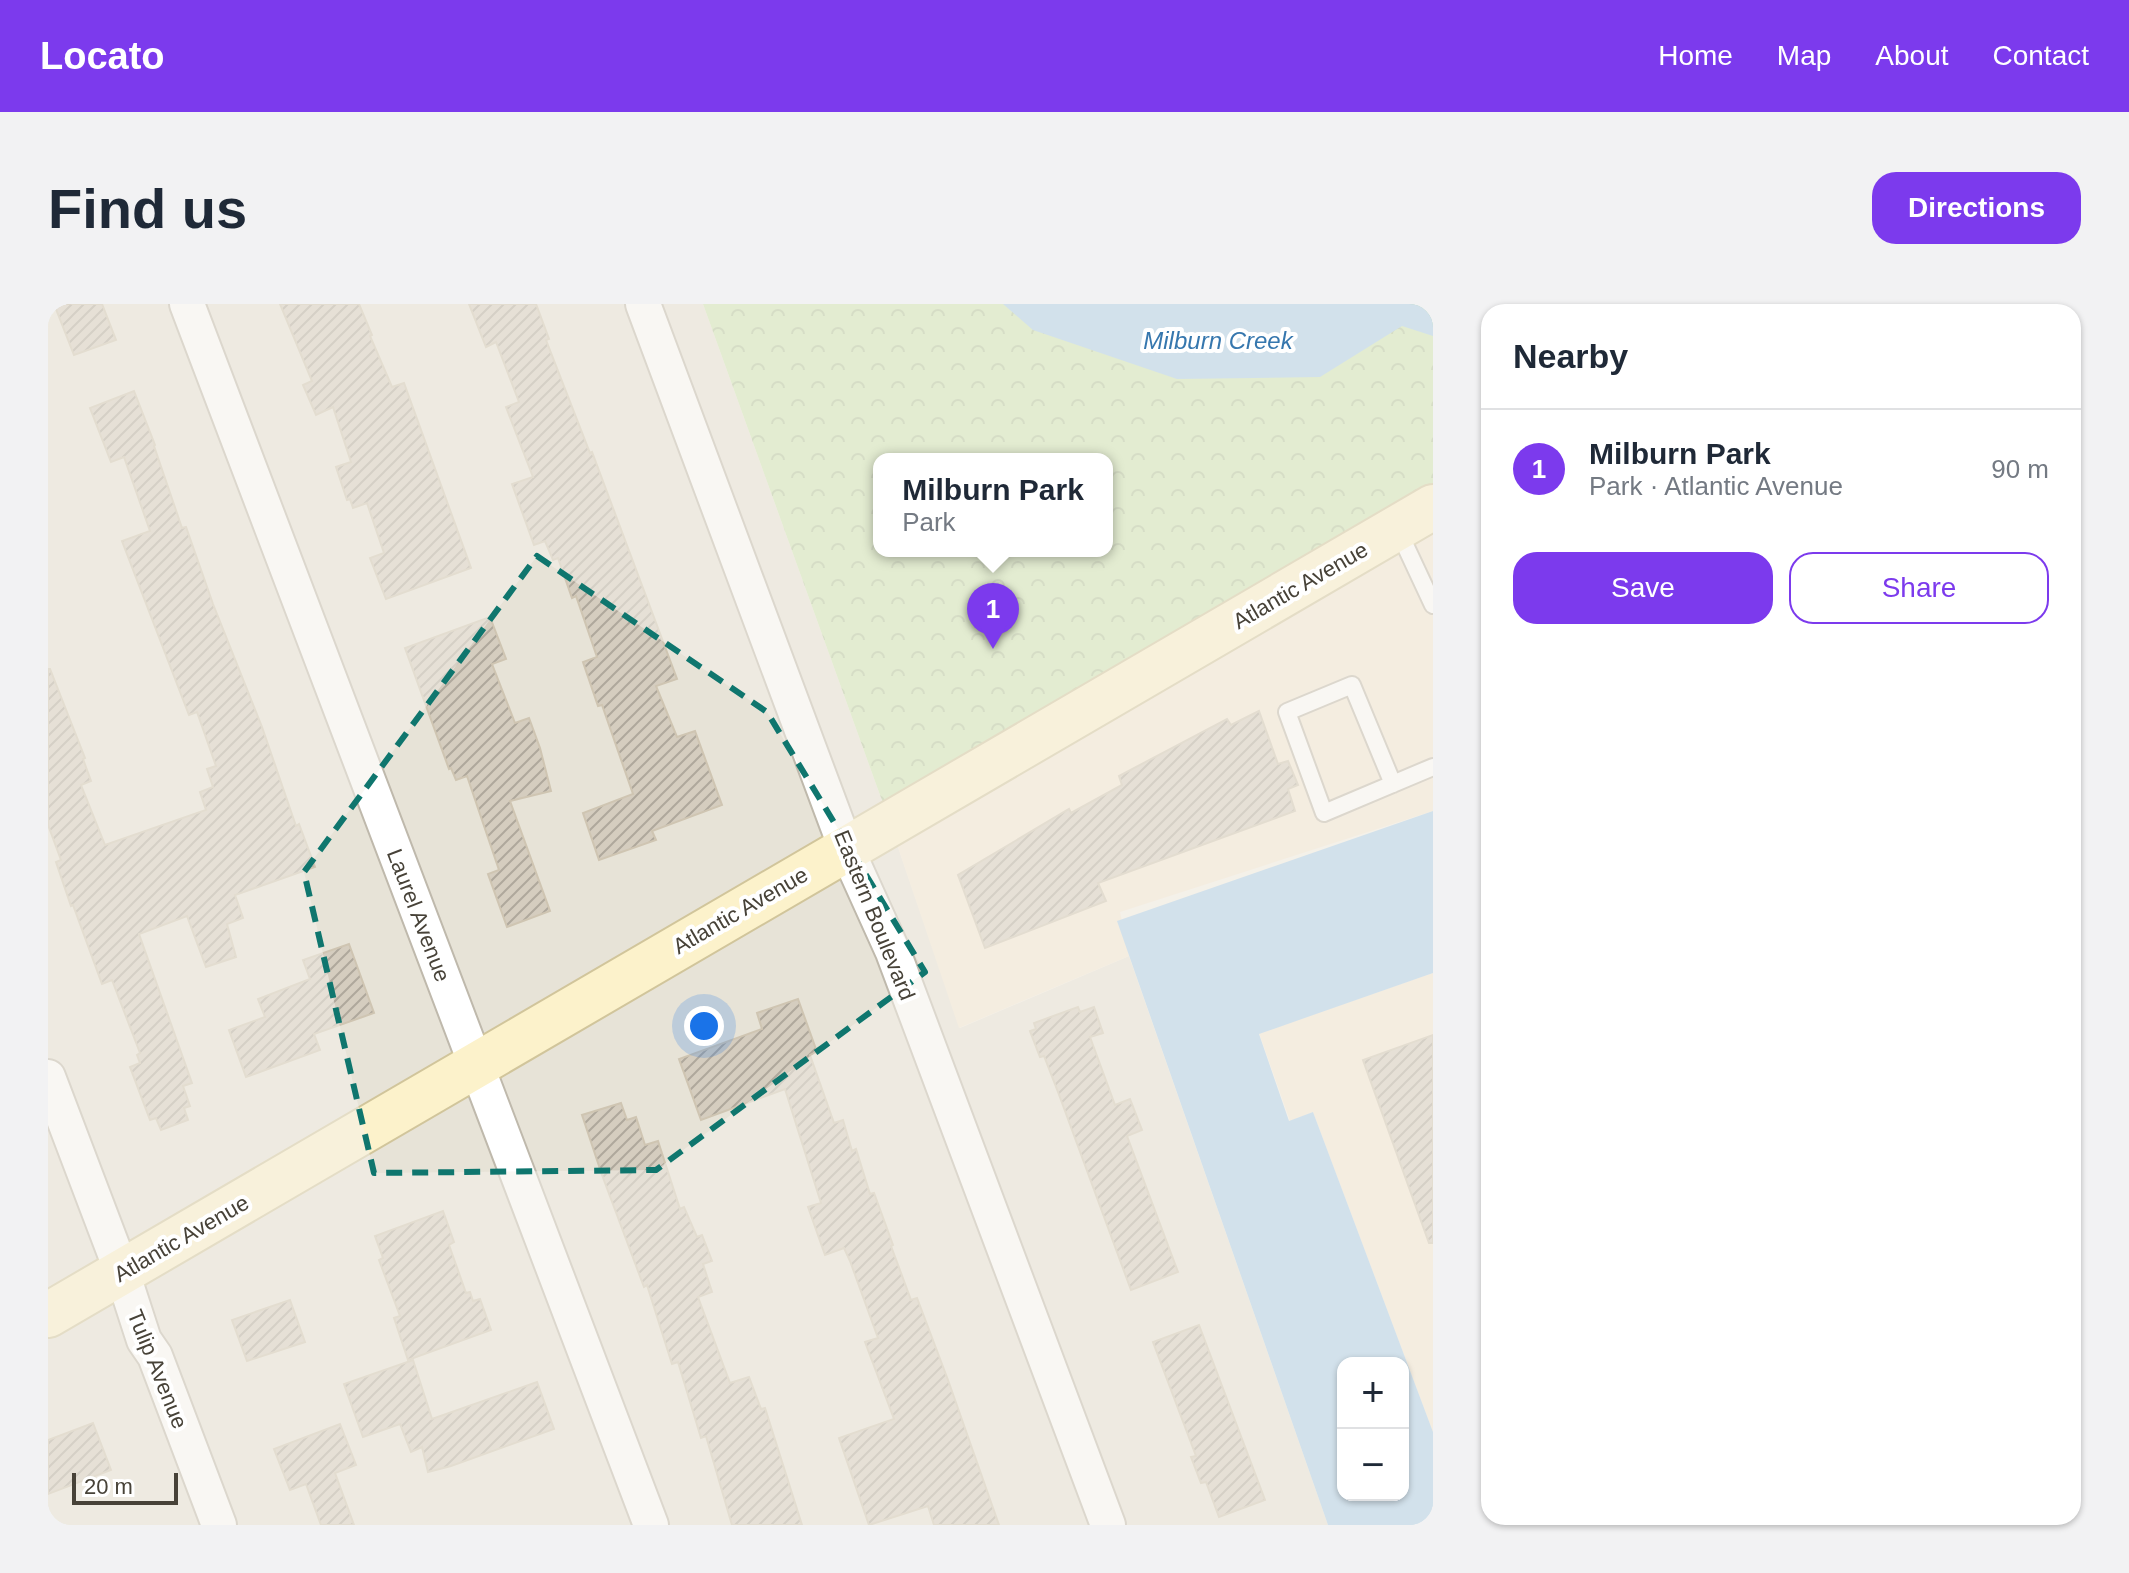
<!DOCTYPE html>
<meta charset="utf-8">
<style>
:root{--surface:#fff;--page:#f2f2f3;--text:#1f2937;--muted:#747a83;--line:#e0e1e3;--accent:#7c3aed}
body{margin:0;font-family:Arial,sans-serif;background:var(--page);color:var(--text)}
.controls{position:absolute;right:24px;bottom:24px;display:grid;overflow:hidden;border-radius:16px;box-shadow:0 2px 6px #0004}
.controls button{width:72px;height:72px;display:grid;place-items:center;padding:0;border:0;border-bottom:2px solid var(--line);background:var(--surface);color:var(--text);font:40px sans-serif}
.scale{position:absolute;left:24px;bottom:20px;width:106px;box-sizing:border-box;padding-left:8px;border:4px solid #474238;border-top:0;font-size:22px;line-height:28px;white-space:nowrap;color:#474238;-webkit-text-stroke:6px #fff;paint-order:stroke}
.you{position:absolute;left:656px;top:722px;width:28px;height:28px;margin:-20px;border:6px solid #fff;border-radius:50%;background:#1a73e8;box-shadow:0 0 0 12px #1a73e833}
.badge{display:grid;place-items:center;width:52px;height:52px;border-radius:50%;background:var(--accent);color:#fff;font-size:26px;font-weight:700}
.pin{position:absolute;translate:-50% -66px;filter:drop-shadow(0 2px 4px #0008)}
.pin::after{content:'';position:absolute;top:42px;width:28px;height:24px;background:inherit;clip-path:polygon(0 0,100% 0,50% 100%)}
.popup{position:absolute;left:825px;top:149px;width:240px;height:104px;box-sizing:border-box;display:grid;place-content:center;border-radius:16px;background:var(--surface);filter:drop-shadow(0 2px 6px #0005);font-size:26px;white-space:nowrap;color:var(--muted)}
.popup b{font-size:30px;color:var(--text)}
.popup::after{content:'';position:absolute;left:50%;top:100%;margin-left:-16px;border:16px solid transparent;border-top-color:var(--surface)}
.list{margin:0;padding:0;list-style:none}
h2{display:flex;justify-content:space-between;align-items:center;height:104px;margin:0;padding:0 32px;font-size:34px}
h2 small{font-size:26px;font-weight:400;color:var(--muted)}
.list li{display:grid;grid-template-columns:52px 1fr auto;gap:24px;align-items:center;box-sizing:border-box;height:120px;padding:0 32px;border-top:2px solid var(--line)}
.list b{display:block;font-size:30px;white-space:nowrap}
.list p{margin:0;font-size:26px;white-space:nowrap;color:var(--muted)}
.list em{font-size:26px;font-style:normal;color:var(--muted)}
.actions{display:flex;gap:16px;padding:24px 32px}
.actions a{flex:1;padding:18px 0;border:2px solid var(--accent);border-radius:24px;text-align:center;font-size:28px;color:var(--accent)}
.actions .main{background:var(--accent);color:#fff}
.map{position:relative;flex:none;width:1385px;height:1221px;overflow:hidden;border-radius:24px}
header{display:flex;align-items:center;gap:48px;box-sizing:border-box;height:112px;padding:0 40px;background:var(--accent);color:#fff}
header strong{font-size:38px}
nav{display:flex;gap:44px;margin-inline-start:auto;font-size:28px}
.intro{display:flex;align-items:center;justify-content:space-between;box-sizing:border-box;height:192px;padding:0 48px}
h1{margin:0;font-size:56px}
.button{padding:20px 36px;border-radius:24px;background:var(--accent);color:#fff;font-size:28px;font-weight:700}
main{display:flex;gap:48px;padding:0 48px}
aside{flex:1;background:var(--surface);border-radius:24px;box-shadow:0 2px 6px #0004}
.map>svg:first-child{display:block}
</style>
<header>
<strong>Locato</strong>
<nav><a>Home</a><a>Map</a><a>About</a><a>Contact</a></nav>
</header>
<div class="intro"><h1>Find us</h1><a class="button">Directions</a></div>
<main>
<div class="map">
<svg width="1385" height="1221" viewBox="0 0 1385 1221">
<defs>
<pattern id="park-crowns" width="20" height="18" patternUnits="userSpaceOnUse" patternTransform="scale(2)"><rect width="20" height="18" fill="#cee6b4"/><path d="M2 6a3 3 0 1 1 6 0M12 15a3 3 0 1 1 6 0" fill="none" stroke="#b2c69c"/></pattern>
<pattern id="building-hatch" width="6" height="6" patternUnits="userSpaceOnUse" patternTransform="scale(2)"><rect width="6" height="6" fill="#d5cdbf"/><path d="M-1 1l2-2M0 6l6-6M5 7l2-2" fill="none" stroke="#afa89c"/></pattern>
</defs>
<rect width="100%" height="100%" fill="#f4f1e9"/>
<polygon fill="#e7e3d7" points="0,0 655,0 837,505 912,724 1081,652 1280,1221 0,1221"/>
<g fill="#f4e8d6">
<polygon points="1385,182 1385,507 1072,608 1081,652 911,724 837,505"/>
<polygon points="1385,669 1385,1128 1265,808 1242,817 1211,729"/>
</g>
<path fill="url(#park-crowns)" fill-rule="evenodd" d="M655,0h730v186l-548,319zM831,155h228v92h-228z"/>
<g fill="#a9cfed" fill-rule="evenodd">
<polygon points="955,0 1385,0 1385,32 1354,22 1272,73 1129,75 985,26"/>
<path d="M1385,507v162l-174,61 30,87 24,-9 120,320v93h-105l-211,-604zM1295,1059h60v132h-60z"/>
</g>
<g fill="url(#building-hatch)" stroke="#cfc5b2" stroke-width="2">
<polygon points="6,0 54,0 68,36 26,51"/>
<polygon points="232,0 311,0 324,31 322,32 344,83 356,79 423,264 338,295 322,254 336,249 319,199 305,204 302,195 299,196 288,163 303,158 285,103 268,111 255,81 264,77"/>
<polygon points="421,0 488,0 501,35 498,36 542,149 544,148 629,375 608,382 629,433 647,427 674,501 604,527 608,536 551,556 535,509 585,490 554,401 550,402 535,358 549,353 528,292 524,294 510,254 505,256 497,237 486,241 464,180 485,173 458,103 471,98 448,38 438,43"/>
<polygon points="86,87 107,141 106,142 134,224 138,223 165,300 214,423 248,522 251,520 267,563 187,591 195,614 179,620 188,653 158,663 139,612 91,630 144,779 135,782 142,802 136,804 140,816 113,826 108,814 102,816 82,763 92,759 89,751 92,749 64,676 54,680 25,601 23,602 8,558 13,556 0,521 0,365 2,365 37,454 35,455 43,477 33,481 57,541 158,506 152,488 165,483 159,465 168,462 149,408 141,411 74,237 102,227 76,153 63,158 42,104"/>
<polygon points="442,313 458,355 444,360 467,419 481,414 492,444 503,487 462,497 502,607 459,623 440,570 451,566 419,472 408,476 403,464 401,465 357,344"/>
<polygon points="1211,407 1230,460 1240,457 1250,481 1240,485 1247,507 1050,579 1058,597 937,644 910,571 1021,505 1023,509 1074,481 1071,472 1179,415 1183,421"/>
<polygon points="301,640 326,709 266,730 272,746 198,773 181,726 217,713 210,695 262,675 255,656"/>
<polygon points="750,695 769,748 762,751 786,819 795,816 804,847 808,845 822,890 826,889 845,941 843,942 863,996 869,994 900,1076 951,1221 886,1221 880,1202 821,1221 791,1134 846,1115 817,1038 830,1034 802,957 796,944 777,951 760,903 773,899 737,785 653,816 631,755 714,725 709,709"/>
<polygon points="1030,703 1032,708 1046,703 1055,729 1042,733 1067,801 1082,795 1094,826 1079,832 1130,968 1083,986 1010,788 996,752 992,753 982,727 988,725 986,719"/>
<polygon points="1385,731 1385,939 1381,939 1315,756"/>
<polygon points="573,799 579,816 588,813 597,841 610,837 632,905 636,903 649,933 654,931 664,957 655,960 664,988 650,993 682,1079 701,1073 713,1105 717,1104 754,1221 684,1221 658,1132 653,1134 630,1058 624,1060 599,981 596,983 554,871 534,811"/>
<polygon points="395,907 406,938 401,941 418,989 422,988 425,997 432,995 443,1026 360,1056 346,1014 352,1012 331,956 335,954 327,932"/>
<polygon points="242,996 257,1038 199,1057 184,1016"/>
<polygon points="1151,1021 1217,1196 1171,1213 1158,1178 1153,1179 1143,1153 1148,1152 1105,1038"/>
<polygon points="365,1056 384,1115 489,1078 506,1125 403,1162 380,1168 374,1143 363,1148 352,1120 315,1133 296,1080"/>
<polygon points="45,1119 63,1166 0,1190 0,1136"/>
<polygon points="292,1120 308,1161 287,1169 306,1221 273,1221 258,1180 242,1186 226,1145"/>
</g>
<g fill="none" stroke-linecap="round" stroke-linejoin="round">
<g stroke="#bfb9ac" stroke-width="20">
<g id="lane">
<polyline points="1350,226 1385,301"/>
<polyline points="1345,480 1304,381 1239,408 1276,509 1385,463"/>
</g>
</g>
<g stroke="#bfb9ac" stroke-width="38">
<g id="street">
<polyline points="139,0 603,1221"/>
<polyline points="595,0 798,544 845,648 1060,1221"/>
<polyline points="0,773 74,968 96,1036 107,1052 171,1221"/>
</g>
</g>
<g stroke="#d1c59b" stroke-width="48">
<polyline id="secondary" points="0,1011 1385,203"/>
</g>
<use href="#lane" stroke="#fff" stroke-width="16"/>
<use href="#street" stroke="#fff" stroke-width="34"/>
<use href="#secondary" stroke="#fcf2cb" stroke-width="44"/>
</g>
<path d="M0 0H1385V1221H0ZM489,252l230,156 158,260 -269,198 -282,3 -70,-301z" fill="#f4f1e9" fill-opacity=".55" fill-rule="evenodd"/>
<path fill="none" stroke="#0f766e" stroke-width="6" stroke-dasharray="16 10" stroke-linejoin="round" d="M489,252l230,156 158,260 -269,198 -282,3 -70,-301z"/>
<g text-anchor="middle" stroke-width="8" stroke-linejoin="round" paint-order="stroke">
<g font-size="22" fill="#474238" stroke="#fff">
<text transform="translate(1252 281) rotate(-30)" y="8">Atlantic Avenue</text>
<text transform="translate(692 606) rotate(-30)" y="8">Atlantic Avenue</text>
<text transform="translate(371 611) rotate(69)" y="8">Laurel Avenue</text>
<text transform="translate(827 611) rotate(68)" y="8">Eastern Boulevard</text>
<text transform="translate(133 934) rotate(-30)" y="8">Atlantic Avenue</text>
<text transform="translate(110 1065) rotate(68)" y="8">Tulip Avenue</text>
</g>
<g font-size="24" font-style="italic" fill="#3677ae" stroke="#fff">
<text x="1170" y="45">Milburn Creek</text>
</g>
</g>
</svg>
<div class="controls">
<button>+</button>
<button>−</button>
</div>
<div class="scale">20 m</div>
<div class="you"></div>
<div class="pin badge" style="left:945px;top:345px">1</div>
<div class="popup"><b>Milburn Park</b>Park</div>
</div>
<aside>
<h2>Nearby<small></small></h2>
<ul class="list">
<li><span class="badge">1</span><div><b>Milburn Park</b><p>Park · Atlantic Avenue</p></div><em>90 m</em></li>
</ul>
<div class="actions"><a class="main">Save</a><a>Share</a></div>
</aside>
</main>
